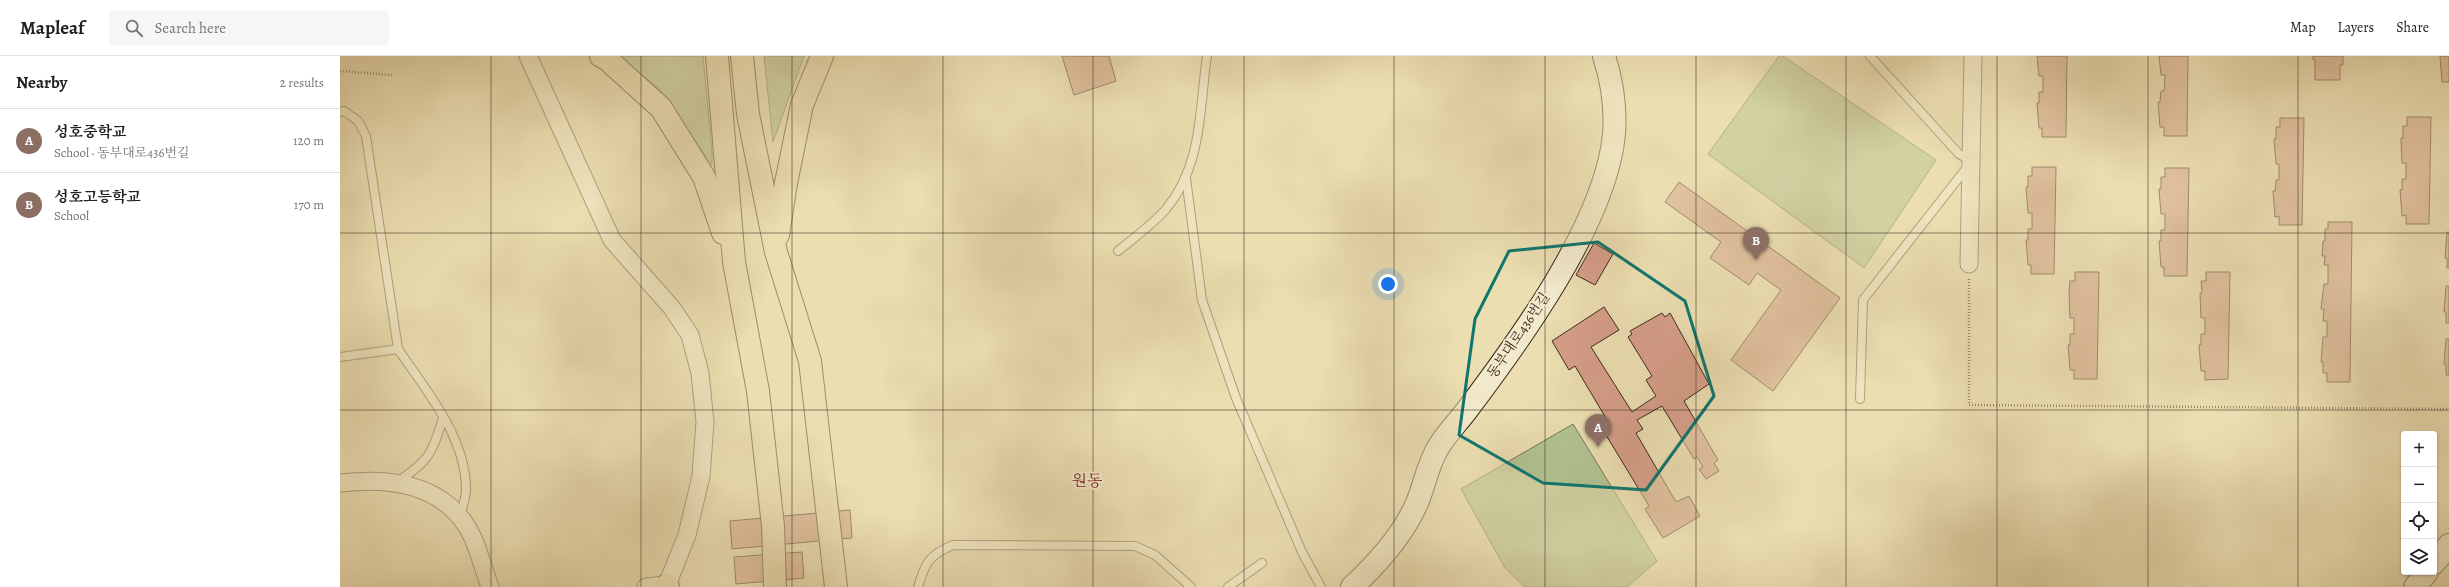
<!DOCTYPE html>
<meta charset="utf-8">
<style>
:root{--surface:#fff;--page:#f6f6f6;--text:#202124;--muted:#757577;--line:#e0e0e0;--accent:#db2777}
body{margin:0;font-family:Alegreya,"Noto Serif KR",serif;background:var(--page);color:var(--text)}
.controls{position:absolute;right:12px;bottom:12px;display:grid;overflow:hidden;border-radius:4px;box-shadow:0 1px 3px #0004}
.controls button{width:36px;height:36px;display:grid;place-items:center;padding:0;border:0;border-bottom:1px solid var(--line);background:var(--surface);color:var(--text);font:20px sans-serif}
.you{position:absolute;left:1048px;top:228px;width:14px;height:14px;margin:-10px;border:3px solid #fff;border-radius:50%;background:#1a73e8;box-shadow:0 0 0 6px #1a73e833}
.badge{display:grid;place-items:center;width:26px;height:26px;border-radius:50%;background:var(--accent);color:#fff;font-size:13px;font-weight:700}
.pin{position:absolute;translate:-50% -33px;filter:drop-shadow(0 1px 2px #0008)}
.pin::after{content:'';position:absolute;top:21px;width:14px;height:12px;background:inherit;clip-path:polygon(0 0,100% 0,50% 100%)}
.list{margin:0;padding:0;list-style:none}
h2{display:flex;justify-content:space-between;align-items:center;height:52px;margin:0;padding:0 16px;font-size:17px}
h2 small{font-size:13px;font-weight:400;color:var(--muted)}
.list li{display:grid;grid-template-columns:26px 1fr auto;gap:12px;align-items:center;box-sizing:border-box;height:64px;padding:0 16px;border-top:1px solid var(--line)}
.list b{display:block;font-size:15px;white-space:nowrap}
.list p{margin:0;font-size:13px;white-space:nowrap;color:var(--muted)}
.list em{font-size:13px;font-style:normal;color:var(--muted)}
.icon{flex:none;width:22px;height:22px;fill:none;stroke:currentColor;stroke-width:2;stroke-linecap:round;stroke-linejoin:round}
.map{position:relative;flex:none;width:2109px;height:531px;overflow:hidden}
header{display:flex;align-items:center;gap:24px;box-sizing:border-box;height:56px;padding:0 20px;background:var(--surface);border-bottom:1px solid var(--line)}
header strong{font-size:19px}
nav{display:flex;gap:22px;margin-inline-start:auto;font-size:14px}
.search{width:280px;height:36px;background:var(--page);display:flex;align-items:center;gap:10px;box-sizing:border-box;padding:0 14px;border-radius:4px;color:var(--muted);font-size:15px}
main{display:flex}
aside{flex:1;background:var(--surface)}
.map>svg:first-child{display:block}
</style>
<header>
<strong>Mapleaf</strong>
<div class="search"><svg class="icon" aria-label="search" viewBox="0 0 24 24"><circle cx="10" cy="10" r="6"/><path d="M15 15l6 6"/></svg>Search here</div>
<nav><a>Map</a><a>Layers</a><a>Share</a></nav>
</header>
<main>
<aside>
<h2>Nearby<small>2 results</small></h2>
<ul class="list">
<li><span class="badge" style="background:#8d6e63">A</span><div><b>성호중학교</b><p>School · 동부대로436번길</p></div><em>120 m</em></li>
<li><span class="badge" style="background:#8d6e63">B</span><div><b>성호고등학교</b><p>School</p></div><em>170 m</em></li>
</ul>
</aside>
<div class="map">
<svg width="2109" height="531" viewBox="0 0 2109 531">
<rect width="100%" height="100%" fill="#ebdeb1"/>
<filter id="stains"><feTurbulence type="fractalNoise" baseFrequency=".005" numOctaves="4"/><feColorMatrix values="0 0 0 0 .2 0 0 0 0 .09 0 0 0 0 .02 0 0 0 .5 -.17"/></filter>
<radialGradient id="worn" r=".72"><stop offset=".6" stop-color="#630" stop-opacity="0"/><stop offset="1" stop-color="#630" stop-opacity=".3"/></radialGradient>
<g fill="#b1c291" stroke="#777658">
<polygon points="279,0 363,0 372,96 372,109 318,32"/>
<polygon points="424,0 464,0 433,86"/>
<polygon points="1439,0 1443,0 1596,104 1524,212 1368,98"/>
<polygon points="1233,368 1317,505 1287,531 1185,531 1165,512 1121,433"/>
</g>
<g fill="#d69f89" stroke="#3d291e">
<polygon points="722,0 769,0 776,25 734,39"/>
<polygon points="1697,0 1727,0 1726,81 1702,81 1702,72 1699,72 1697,47 1699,47 1699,36 1703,36 1703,20 1699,20"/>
<polygon points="1819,0 1848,0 1847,80 1824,80 1824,71 1820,71 1818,46 1820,46 1821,35 1824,35 1825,19 1821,19"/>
<polygon points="1973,0 2003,0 2003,9 2000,9 2000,24 1975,24 1975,4 1973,4"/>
<polygon points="2100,0 2109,0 2109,26 2102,26"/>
<polygon points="2067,61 2091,61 2089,168 2066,168 2066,159 2062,160 2060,134 2062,134 2062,123 2066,123 2066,107 2062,107 2061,82 2063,82 2063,70 2067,70"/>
<polygon points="1940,62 1964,62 1962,169 1939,169 1939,160 1935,161 1933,135 1935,135 1936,124 1939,124 1939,108 1936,108 1934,83 1936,83 1936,71 1940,71"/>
<polygon points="1692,111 1716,111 1714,218 1691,218 1691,209 1688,209 1686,184 1688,184 1688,173 1692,173 1692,157 1688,157 1686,131 1688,131 1688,120 1692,120"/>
<polygon points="1825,112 1849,112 1847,220 1824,220 1824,211 1821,211 1819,185 1821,185 1821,174 1825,174 1825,158 1821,158 1819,133 1821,133 1821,121 1825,121"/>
<polygon points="1339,126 1500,242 1433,335 1391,304 1441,234 1417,217 1409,229 1370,202 1381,186 1325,146"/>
<polygon points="1988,166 2012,166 2010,326 1987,326 1987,317 1983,317 1983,306 1981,306 1983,281 1987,281 1987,265 1983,265 1984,253 1981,253 1984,228 1988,228 1988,209 1984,209 1985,200 1982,200 1983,185 1985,185 1985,173 1988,173"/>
<polygon points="2107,176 2109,176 2109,212 2107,212 2107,202 2105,202"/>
<polygon points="1254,187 1273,198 1255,229 1236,219"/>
<polygon points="1735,216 1759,216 1757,323 1734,323 1734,314 1730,314 1728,289 1730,289 1730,278 1734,278 1734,262 1730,262 1729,237 1730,225 1735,225"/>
<polygon points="1866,216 1890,216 1888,323 1865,324 1865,315 1861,315 1859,289 1861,289 1861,278 1865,278 1865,262 1861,262 1860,237 1862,237 1861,225 1866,225"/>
<polygon points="2106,230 2109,230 2109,267 2106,267 2106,256 2104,256"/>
<polygon points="1264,251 1279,274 1251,291 1292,356 1316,340 1306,324 1312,320 1288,281 1292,278 1290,275 1322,257 1325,261 1330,257 1369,328 1344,345 1378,404 1374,407 1379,415 1366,423 1359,413 1363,411 1357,401 1354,403 1322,350 1297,364 1303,373 1296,377 1336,446 1349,440 1360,460 1323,482 1305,453 1309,450 1263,374 1270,369 1235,310 1229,314 1212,285"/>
<polygon points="2106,283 2109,283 2109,319 2106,319 2106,308 2104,308"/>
<polygon points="510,454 512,482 392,493 390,465"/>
<polygon points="462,496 464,522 396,528 394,501"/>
</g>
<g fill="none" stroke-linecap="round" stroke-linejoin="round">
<g stroke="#685643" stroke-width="10">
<g id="lane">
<polyline points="0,56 4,55 18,65 26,80 58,293"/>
<polyline points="846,122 862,244 896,342 962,496 981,531"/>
<path d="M778,195c16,-13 34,-26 48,-42 37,-45 33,-99 41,-153"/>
<path d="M0,301l58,-8c28,42 68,87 68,141 0,8 -4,18 -6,27"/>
<polyline points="1520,343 1523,244 1632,105 1619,98 1530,0"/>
<path d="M57,426c32,-21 35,-28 46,-64"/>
<path d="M578,531c7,-24 11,-32 35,-42l182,1 20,9 36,32"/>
<polyline points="888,531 922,507"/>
</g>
</g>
<g stroke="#685643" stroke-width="19">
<g id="street">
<polyline points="188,0 272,184 332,252 350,279 360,317 365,366 361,420 347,479 327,529 306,531"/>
<polyline points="1629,208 1633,0"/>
<path d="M0,427c52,-6 108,1 133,55 7,16 11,33 17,49"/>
</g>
</g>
<g stroke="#3d291e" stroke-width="24">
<g id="secondary">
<polyline points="2094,507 2109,489"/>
<path d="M1012,531c26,-24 51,-52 65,-84 8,-19 11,-40 22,-57 8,-13 19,-24 28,-36 53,-70 139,-188 147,-276 2,-26 -2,-53 -10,-78"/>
<polyline points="2075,531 2087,516"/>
</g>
</g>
<g stroke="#3d291e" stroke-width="24">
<g id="highway">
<polyline points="261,0 268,4 321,52 364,121 383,177"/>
<polyline points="377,0 394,206 418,335 433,470 435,531"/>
<polyline points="402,0 408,58 436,196 470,305 496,531"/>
<polyline points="438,179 446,127 462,49 482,0"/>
<polyline points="327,529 328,531"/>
</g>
</g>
<g stroke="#3d291e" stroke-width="2.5" stroke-dasharray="1 2" stroke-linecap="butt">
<polyline points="0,15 52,19"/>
<polyline points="1629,223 1629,349 2109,353"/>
</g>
<use href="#lane" stroke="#f2eacc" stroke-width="8"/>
<use href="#street" stroke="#f2eacc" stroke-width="17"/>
<use href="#secondary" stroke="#f2eacc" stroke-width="22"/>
<use href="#highway" stroke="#ebdeb1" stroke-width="22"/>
</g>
<path d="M0 0H2109V531H0ZM1258,186l87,59 29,95 -68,94 -103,-7 -84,-48 16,-116 34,-68z" fill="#ebdeb1" fill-opacity=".55" fill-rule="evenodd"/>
<path fill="none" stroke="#0f766e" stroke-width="3" stroke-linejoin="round" d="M1258,186l87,59 29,95 -68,94 -103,-7 -84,-48 16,-116 34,-68z"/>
<path fill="none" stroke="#3d291e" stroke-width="1" stroke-opacity="0.55" d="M151,0v531M301,0v531M452,0v531M603,0v531M753,0v531M904,0v531M1054,0v531M1205,0v531M1356,0v531M1506,0v531M1657,0v531M1808,0v531M1958,0v531M0,177h2109M0,354h2109"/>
<g text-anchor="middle" stroke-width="4" stroke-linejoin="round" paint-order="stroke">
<g font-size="14" fill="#3d291e" stroke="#f2eacc">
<text transform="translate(1178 279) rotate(-56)" y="5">동부대로436번길</text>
</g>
<g font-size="16" fill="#7a1f14" stroke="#f2eacc">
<text x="747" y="430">원동</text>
</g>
</g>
<rect width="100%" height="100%" filter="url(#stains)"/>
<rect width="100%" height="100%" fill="url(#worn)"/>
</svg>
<div class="controls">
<button>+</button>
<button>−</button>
<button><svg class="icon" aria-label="locate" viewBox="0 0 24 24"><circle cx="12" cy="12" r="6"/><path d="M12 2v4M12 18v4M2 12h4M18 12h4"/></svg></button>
<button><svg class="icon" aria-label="layers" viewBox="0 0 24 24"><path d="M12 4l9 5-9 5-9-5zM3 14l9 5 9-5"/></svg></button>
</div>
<div class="you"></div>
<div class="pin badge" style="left:1258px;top:391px;background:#8d6e63">A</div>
<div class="pin badge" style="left:1416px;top:204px;background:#8d6e63">B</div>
</div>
</main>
